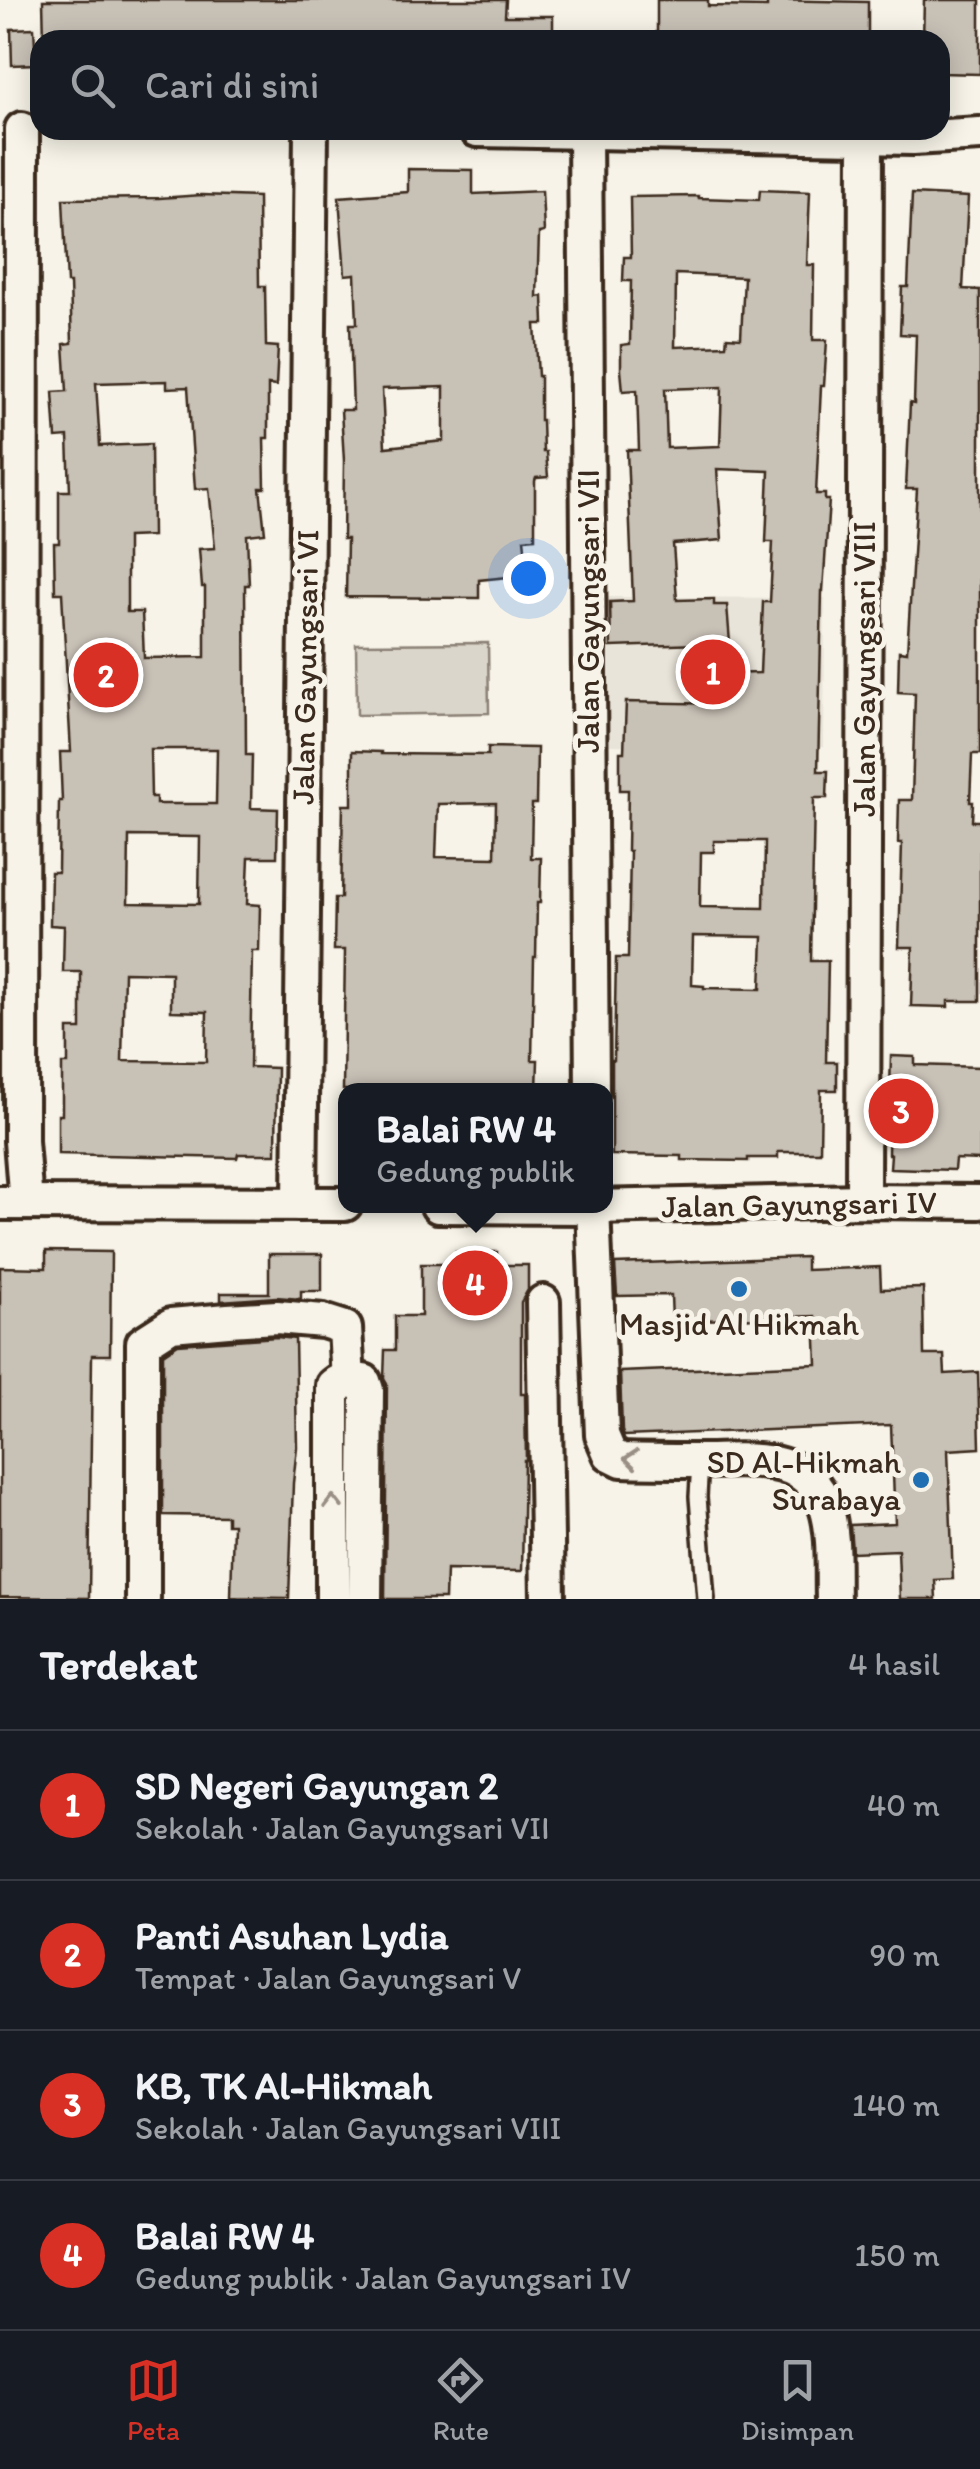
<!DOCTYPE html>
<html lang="id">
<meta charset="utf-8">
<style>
:root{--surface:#171b24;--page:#20242c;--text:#f1f3f6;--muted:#9ea1a6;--line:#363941;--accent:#d93025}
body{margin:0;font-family:Itim,sans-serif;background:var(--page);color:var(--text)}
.you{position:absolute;left:528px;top:578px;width:35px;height:35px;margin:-25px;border:8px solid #fff;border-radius:50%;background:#1a73e8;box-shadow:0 0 0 15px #1a73e833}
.badge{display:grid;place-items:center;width:65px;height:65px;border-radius:50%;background:var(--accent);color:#fff;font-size:32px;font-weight:700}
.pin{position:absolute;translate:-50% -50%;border:5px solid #fff;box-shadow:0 2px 10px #0006}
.popup{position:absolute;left:338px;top:1083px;width:275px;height:130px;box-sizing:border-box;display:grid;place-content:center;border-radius:20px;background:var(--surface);filter:drop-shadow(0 2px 8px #0005);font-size:32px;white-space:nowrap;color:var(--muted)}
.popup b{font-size:38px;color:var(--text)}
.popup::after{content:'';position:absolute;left:50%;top:100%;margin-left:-20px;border:20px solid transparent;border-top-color:var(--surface)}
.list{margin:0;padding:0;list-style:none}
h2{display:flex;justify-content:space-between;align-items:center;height:130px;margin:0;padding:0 40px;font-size:42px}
h2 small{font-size:32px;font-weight:400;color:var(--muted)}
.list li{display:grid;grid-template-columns:65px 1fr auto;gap:30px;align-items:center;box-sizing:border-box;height:150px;padding:0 40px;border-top:2px solid var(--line)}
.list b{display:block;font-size:38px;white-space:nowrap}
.list p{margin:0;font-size:32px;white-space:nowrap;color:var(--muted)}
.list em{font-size:32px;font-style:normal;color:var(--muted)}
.icon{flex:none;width:55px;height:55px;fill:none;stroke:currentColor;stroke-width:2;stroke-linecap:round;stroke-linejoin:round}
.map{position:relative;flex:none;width:980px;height:1599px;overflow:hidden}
.search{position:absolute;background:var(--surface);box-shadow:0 5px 25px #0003;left:30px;right:30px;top:30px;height:110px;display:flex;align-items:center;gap:25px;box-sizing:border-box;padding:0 35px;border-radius:30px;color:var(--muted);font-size:38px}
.sheet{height:730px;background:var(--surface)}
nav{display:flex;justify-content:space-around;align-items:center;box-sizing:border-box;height:140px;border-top:2px solid var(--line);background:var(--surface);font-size:28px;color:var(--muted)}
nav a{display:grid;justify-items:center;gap:5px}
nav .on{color:var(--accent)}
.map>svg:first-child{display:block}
</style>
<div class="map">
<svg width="980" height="1599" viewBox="0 0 980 1599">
<rect width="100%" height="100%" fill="#f7f3e8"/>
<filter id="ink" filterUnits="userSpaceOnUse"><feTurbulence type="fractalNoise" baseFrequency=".01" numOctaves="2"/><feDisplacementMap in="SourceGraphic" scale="20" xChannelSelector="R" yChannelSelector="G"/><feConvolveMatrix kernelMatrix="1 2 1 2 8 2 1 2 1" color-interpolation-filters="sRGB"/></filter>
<g filter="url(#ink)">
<polygon fill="#e9e4d9" points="603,597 825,598 824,747 601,745"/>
<polygon fill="#dbd6cb" stroke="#8b8074" stroke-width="2.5" points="488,643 489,713 357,715 356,644"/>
<g fill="#c8c1b6" stroke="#3b2a1e" stroke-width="2.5" fill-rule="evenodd">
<polygon points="43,0 506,0 505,16 553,16 553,40 44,40"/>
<polygon points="657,0 708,0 708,6 767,7 767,0 868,2 868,40 657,40"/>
<polygon points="924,0 980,0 980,74 940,73 940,40 923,40"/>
<polygon points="34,28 36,64 12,65 11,29"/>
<path d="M408,169l65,1v24l69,-3 2,41 -5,1 -2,64 6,-1 1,28h-9l3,52h2v44h2l1,32h3l2,25 -12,1 -1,3v57l-11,1 4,36 -49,5v18l-133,-1 1,-58h-4l1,-78 -3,-51h12l-3,-86h7l-2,-50 -10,1 -6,-78 69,-5zM444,387v54l-59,6 -3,-58z"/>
<path d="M760,190l50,2 -3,73h7l-1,75h14l-3,46h-3l-5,108h9v6h4l-6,91h-1l-4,180h10l-1,27h-13l-3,163h17l-2,101h11v28h-16l-1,62h-42v6h-30v3l-66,-1v-4l-70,-1v-95h2l2,-102h12l2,-107h-3l1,-61h-8v-38h4l2,-50 99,2 -2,-30 37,-1 3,-71h7l3,-60h-7l3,-71 -52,-2 5,71 -49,4 4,56 37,-1v6h13l3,38 -119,4 -1,-45 23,-1 -6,-151h12l-2,-60 -14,1 -2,-21v-25l9,-1 1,-63h-8l1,-24h7l-1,-60 69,-1v2l60,2zM676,274l68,3 -3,61 -14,-1 -1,8 -51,2zM722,387l-2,59 -53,2 -2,-59zM714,841h51l-1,67 -64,-1 1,-55h13zM693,936l70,1 -2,52 -57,-1v-2l-12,-1z"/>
<polygon points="912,194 968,197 963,289 980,290 980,754 972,754 970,802 973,802 972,821 980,821 980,1001 948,1001 948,1007 911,1006 913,947 899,947 902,843 898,843 899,800 912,800 915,693 898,692 899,651 907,652 917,489 906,489 910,403 914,404 916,335 900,334 902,287 908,287"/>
<path d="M202,195l56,2 1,89h6l1,60 12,1 -2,39 -8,-1v53h-4l1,50h-5l5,45 -18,2 2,50h-4l1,170h6l-1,53 27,1 -1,48h-28l-2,47 13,1 -1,46h-7l-2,116 27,1 -1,86h-38l-1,4 -179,-4v-39h4v-51h6v-35h13v-57h-18l1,-46 -14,-1 1,-53h7l1,-71h3l-2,-49h11l-9,-159h-7l-1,-50h5v-52h11l-2,-54 -12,1 -3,-46 14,-1 -3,-47 8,-1 -2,-60h-3l-4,-84 96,-1zM167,381v7l21,-1 7,102 14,-1 6,60 -16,1 3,38h3v70l-61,1 -2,-46h-15v-75l25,-1 -1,-92 -51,2 -4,-63zM150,749h67l-1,55h-60v-7h-5zM129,836l71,1 -1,67 -71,-1zM124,972l47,1v38l36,1 -1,50 -84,-1z"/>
<path d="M488,747l49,1 -1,56h-4l-1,54h10l-1,45h-3l-1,54h-2l-2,103h6l-1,30h-194l2,-140h-11l1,-52h6l2,-93h9v-54l29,1v2l107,1zM496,803l-1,55 -59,-1 2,-53z"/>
<polygon points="891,1056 915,1057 915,1065 980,1067 980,1160 955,1159 954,1170 890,1168 891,1154 888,1154"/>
<polygon points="46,1251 111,1252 110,1355 92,1355 89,1598 0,1597 0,1267 46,1268"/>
<polygon points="456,1252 497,1252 496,1265 528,1265 528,1290 521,1302 521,1394 525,1394 526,1460 524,1460 522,1571 446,1570 445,1599 385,1599 387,1384 384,1379 385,1350 395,1350 395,1316 421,1316 421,1264 456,1264"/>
<polygon points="269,1254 322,1254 322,1291 301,1291 301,1299 276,1297 221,1301 221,1293 269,1293"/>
<polygon points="806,1257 806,1270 880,1267 881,1289 923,1288 924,1355 944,1355 945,1374 978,1372 980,1448 948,1450 953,1579 935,1580 936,1599 900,1599 898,1550 852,1552 850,1525 895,1523 891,1425 624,1436 622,1431 620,1372 817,1364 815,1316 672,1321 671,1295 617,1296 615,1264"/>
<polygon points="277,1337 295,1339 297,1447 293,1483 289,1598 231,1597 233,1524 227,1524 227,1516 163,1515 163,1354 178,1344"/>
</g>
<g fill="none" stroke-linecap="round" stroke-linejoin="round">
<g stroke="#3b2a1e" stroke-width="22">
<polyline id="lane" points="700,1461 698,1497 706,1599"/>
</g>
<g stroke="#3b2a1e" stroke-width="40">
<g id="street">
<polyline points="22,129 21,1141 26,1203"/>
<polyline points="477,130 913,138 980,134"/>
<polyline points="585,131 592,1090"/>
<polyline points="863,1201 866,137"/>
<polyline points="0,1203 345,1204"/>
<polyline points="300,1204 311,130"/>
<polyline points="438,1206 593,1207 863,1201 980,1202"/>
<path d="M593,1206l9,229 8,19 12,6c26,1 52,1 77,1 47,0 108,-10 127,46 9,28 6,62 7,92"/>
<polyline points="543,1302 548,1599"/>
<polyline points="143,1599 143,1343 171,1325 228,1320 277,1317 323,1321 345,1328 348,1381"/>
<polyline points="333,1599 333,1385 337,1382 364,1381 367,1390 365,1599"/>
</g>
</g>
<use href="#lane" stroke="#f7f3e8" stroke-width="15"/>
<use href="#street" stroke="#f7f3e8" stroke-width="32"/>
</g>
<defs><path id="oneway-chevron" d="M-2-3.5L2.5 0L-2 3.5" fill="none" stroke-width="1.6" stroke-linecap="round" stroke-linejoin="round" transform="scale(2.5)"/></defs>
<g stroke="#998e83">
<use href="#oneway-chevron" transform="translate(631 1459) rotate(-174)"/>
<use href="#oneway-chevron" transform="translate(333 1502) rotate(-90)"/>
</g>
</g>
<g fill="#1f6fb2" stroke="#f7f3e8" stroke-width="4">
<circle cx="739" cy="1289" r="10"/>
<circle cx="921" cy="1480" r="10"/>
</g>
<g text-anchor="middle" stroke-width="10" stroke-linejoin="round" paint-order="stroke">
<g font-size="32" fill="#3b2a1e" stroke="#f7f3e8">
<text transform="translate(588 611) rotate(-90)" y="11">Jalan Gayungsari VII</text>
<text transform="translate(305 667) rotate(-89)" y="11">Jalan Gayungsari VI</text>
<text transform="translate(864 669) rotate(-90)" y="11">Jalan Gayungsari VIII</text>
<text transform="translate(799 1204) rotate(-1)" y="11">Jalan Gayungsari IV</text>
</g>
<g font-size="32" fill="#3b2a1e" stroke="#f7f3e8">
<text x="739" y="1335">Masjid Al Hikmah</text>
<text x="901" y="1473" text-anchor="end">SD Al-Hikmah<tspan x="901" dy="37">Surabaya</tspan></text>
</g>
</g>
</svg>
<div class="you"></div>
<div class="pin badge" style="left:713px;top:672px">1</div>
<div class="pin badge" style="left:106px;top:675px">2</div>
<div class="pin badge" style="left:901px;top:1111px">3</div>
<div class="pin badge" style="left:475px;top:1283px">4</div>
<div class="popup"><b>Balai RW 4</b>Gedung publik</div>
<div class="search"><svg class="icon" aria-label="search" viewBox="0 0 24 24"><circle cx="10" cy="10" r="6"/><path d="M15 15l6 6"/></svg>Cari di sini</div>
</div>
<section class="sheet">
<h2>Terdekat<small>4 hasil</small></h2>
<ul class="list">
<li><span class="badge">1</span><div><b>SD Negeri Gayungan 2</b><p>Sekolah · Jalan Gayungsari VII</p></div><em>40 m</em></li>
<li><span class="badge">2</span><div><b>Panti Asuhan Lydia</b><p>Tempat · Jalan Gayungsari V</p></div><em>90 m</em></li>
<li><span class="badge">3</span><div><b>KB, TK Al-Hikmah</b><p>Sekolah · Jalan Gayungsari VIII</p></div><em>140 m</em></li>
<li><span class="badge">4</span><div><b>Balai RW 4</b><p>Gedung publik · Jalan Gayungsari IV</p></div><em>150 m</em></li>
</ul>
</section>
<nav>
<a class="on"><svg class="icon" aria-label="map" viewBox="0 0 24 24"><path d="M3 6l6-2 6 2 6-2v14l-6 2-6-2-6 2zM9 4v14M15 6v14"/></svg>Peta</a>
<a><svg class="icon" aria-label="directions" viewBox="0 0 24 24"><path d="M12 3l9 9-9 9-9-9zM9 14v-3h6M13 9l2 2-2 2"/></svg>Rute</a>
<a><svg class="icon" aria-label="saved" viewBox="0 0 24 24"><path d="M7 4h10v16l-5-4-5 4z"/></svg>Disimpan</a>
</nav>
